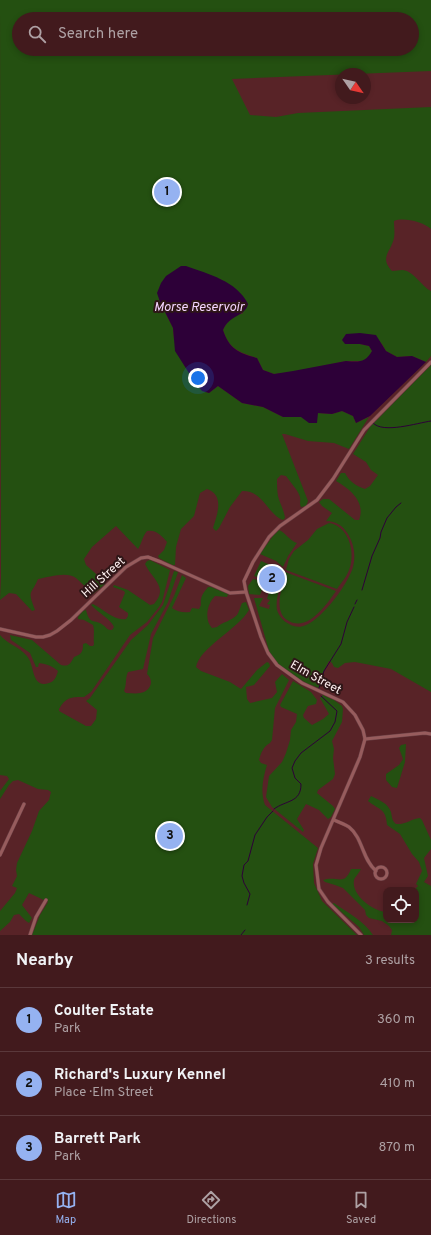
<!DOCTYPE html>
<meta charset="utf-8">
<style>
:root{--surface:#421a1d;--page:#4c272a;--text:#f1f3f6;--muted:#aea1a4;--line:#5a383b;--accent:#95b2f1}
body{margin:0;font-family:Overpass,sans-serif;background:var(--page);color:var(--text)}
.controls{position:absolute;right:12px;bottom:12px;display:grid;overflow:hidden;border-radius:8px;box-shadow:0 2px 6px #0003}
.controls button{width:36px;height:36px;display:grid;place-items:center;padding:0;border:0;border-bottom:1px solid var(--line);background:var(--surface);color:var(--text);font:20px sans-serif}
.compass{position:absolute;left:335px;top:68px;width:36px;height:36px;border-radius:50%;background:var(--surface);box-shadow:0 2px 6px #0003;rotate:124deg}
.you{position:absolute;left:198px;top:378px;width:14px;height:14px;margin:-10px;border:3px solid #fff;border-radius:50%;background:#1a73e8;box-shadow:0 0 0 6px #1a73e833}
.badge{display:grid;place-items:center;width:26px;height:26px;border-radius:50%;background:var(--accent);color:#111;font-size:13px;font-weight:700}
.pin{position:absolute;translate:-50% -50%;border:2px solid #fff;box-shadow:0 1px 4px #0006}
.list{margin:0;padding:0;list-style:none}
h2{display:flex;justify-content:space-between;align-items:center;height:52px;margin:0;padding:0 16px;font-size:17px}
h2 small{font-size:13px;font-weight:400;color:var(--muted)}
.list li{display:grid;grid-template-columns:26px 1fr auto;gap:12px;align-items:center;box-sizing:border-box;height:64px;padding:0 16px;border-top:1px solid var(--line)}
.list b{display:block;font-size:15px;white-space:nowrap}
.list p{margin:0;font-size:13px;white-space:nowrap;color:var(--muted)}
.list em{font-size:13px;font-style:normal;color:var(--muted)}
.icon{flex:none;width:22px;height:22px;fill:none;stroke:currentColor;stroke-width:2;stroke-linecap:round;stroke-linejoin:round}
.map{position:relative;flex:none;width:431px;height:935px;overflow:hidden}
.search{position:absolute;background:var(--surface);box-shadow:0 2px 6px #0003;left:12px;right:12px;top:12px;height:44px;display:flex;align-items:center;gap:10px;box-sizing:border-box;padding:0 14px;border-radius:22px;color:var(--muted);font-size:15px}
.sheet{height:244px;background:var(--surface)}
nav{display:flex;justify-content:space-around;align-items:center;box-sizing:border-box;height:56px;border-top:1px solid var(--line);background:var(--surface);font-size:11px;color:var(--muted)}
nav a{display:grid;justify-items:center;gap:2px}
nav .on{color:var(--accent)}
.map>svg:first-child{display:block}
</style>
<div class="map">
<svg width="431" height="935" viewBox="0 0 431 935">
<rect width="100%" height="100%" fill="#582327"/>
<g fill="#245011" fill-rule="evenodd">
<path d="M0,0h431v71l-199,8 18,36 26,2 22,-4 133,-6v122c-8,-7 -27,-12 -37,-8 0,5 1,12 0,17 -3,14 -15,19 -2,33 4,0 7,-1 10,-1 11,0 20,17 29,21v65l-5,6 -14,-6 -15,1 -11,-6 -4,-7 -13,-10h-22l-2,10h15l9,2 3,5 -4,7 -4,3h-18l-53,11 -19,2 -11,-4 -6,-12c-18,-6 -28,-9 -34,-28 4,-9 11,-15 21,-17l-84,-11 13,26 1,11 20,42 8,9 7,3 9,-7 24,17 21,4 20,10h18l16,-4 15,1 10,-3 11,5 3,7 13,-6 -20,32 -15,-6 -26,-2 -23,-7h-3l26,67 -2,5 -5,1c-2,-4 0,-6 -1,-10 -2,-7 -10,-15 -14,-21l-5,-1 -4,4c0,6 0,11 1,17 2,8 6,14 7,22l-2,2c-15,-5 -20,-30 -41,-29l-12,16 -11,21 -3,3 -3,-3c4,-13 12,-33 -6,-39l-7,4 -6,23 -13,13 -5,18 -1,18h-3l-13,-7 -1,-2 6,-6 3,-8c-5,-6 -11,-13 -20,-11 -5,6 -5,12 -9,18l-22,-23 -24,21 -8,12 2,6 18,16 1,3 -12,10c-6,-5 -11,-11 -17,-16 -9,-7 -27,-1 -38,1 -7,17 -11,10 -3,31l-3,1 -16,-17 -7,-1 -9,7 1,-23zM19,19h393v30h-393z"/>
<path d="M431,365v327l-40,-23 -36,-7 -10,1 -7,5 -4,-1 -2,-4 -3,-2 -5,10 -5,17 -13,-5 -27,-17 -4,-5 -6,-10 -15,-53h9l-4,8 10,3 1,-4 -3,-1 3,-4 -3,-1 4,-14 4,2 4,-13 -7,-2 -1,3 -6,-2 -1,6 -5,-3 -2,1 -3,-1 7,-15 12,5 9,8c-1,10 -7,26 -5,36 2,6 6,11 12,14 5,3 11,4 17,1 17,-7 42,-41 47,-58 3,-12 1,-23 -5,-33 -5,-8 -12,-13 -22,-13l6,-8 -10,-7 -3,-4 4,-3h6l26,21h4c7,-18 -9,-31 -23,-39l5,-8h4c5,9 11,13 20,16l5,-3 8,-11 -7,-5 -5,-8 -13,-8 17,-27z"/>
<path d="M329,523c19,3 26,27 21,44 -2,8 -8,15 -13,22l-51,-19 3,-11 5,-8 14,-11 9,-11z"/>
<path d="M279,530c7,3 11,11 18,13l-9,13 -5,11 -7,-6 -16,-7 13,-18z"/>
<path d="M150,560l20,10 -8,32 -3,5 -12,15 -17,13 -39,57 -7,5c-13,0 -18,0 -25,12v2l27,15h5l5,-7 1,-9 -11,-9 4,-3 41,-58 17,-15 15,-20 11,-34 4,1 -10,30 -17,32 -8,35 -15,3c-3,6 -1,12 -4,19l2,2c5,0 10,1 14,0 10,-1 15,-12 7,-19l6,-36 21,-42 8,-21 4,3 -14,30c6,4 11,5 18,4l2,-4 7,1 2,-4c-1,-8 2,-12 7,-18h3l17,7 -1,3 -12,-1c-8,8 -11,24 -3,32l5,-1c6,-5 14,-6 20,-12 2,-3 3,-8 5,-12l4,-1 3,8c-11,19 -50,38 -53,57l5,4 29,11 11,7 16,-19 10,-8 2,1 1,3 -16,19 -8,2 1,12 3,4 22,-5 5,-6 -2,-10 7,-8 7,6 -14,28 -3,32 -2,3c-7,4 -9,10 -11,17l2,3 6,2c-4,13 -7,26 -2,40l53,43 -5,16 1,19 8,18 35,34h-325l8,-20 8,-13 -19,-9 -7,12 10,13 -3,5 -3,-2 -7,-7 -5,1 -4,7 -10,9v-20l15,-18 2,-5 -5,-2 5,-10 -1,-6 1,-7 15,-32 7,-20 10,-11 2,-8 -3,-2 -10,-1 -20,-9 -5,1 -4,4 -9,14v-8l9,-12 -2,-3 -7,-1v-140c7,9 20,12 27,21 8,9 4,33 22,27 6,-2 7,-6 9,-12 -6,-5 -11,-7 -19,-8l-1,4h-2l-6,-14 -19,-13 -1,-5 22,5 29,25c8,2 9,-1 13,-8 7,-3 9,-4 9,-13l3,-1 4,3h3l1,-2c-1,-7 1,-13 -1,-19l-9,-5 -6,-1v-2l5,-6 3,-1c4,16 8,8 17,15 4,3 4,5 9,5l2,-3c-4,-9 -16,-14 -23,-22l2,-1c10,5 21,17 33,15l2,-3v-3l-9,-6 6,-14 -1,-2 -11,-4 1,-2 14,5 22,15 4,-1c15,-17 -2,-25 -9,-40l2,-3z"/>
<path d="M285,572l51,19c-9,13 -28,41 -47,30 -5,-2 -8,-7 -9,-12 -2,-11 3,-25 5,-37z"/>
<path d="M253,579c10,2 11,7 7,16l-11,-1 -1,-8z"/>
<polygon points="293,681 311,692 317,700 316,704 308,706 303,715 304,718 312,725 323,719 329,714 320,698 323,695 334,700 342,706 343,709 342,722 332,741 334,749 333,758 335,774 333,779 318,790 317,793 333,806 335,809 331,817 328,819 319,810 306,804 297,819 304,830 303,832 272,807 266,797 269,776 282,762 286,753 290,740 291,730 296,722 297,714 281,707 280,705"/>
<polygon points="406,744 405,762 397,788 392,787 386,780 386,774 399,765 403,759 399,748 401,745"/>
<path d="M371,796c8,4 17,7 20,16 1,5 1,9 5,12 9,1 15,-5 24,-6l2,2 9,20v9l-7,9 4,18 -4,6 7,4v49h-40l1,-5 -3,-4 -7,-5 -13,-3 -3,-3 -1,-5 -22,-22 -8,-3 -10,-3 -2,-2c14,-5 21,7 28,-11h10c-2,4 -6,8 -7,11 -3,15 19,31 32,32v8h30v-30h-2l4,-4 -2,-2 6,-13 -3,-9 -7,-8 -12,-20 -13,-9c-1,-17 -8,-15 -19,-24z"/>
<path d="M334,903c14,10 30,18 39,32h-9l-5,-8 -27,-23z"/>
</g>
<path fill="#2d0038" d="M181,266h5c22,8 51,15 62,38 -3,13 -18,10 -25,26 6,19 16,23 34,28l6,12 11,4 19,-3 53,-10c13,1 19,2 26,-10l-3,-5 -9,-2h-15l-3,-4 4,-6 14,-1 16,2 10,16 11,6 15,-1 14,6 -56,54 -14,7 -3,-7 -11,-5 -10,3 -14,-1 -1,10h-8l-8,-6h-18l-20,-10 -21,-4 -24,-17 -9,7 -7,-2 -8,-10 -19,-30 -2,-23 -13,-26 -3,-9 4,-10 5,-7z"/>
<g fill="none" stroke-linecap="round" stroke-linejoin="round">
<g stroke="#2d0038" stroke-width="1">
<path d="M373,423c10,11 44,0 58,-2"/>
<polyline points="362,590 372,556 380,538 381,532 387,518 396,507 401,503"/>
<polyline points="355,604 357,600"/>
<polyline points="319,688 324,671 341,644 347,622 354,607"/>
<path d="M274,809c12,-9 27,-6 27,-25l-6,-6 -3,-10 3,-7 6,-8 29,-22 5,-9 2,-11 -16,-15"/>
<polyline points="247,905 250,894 244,883 242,876 244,865 248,861 255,835 267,817 273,811"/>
<polyline points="241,935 245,930"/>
</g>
<g stroke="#6a4045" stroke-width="4">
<g id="street">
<polyline points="0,629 36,637 43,637 50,635 57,631 71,620 126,567 141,558 148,557 161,562 230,593 246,592"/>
<polyline points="365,739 425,733 431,734"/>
<path d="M334,820c5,2 10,4 15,7 14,11 13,32 27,44"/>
<polyline points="0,855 24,804"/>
<circle cx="381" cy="873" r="6"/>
<polyline points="30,935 36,917 46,900"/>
<polyline points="361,935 328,902 319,889 316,865 321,848 360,757 365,739 363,730 355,715 343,702 302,683 277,665 268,653 261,637 246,592 244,581 253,562 269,537 280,526 317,500 333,479 364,430 431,362"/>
</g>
</g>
<use href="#street" stroke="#975c5d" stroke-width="3"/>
</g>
<g text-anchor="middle" stroke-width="4" stroke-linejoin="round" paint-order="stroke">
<g font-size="12" fill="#fef0f0" stroke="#2e1617">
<text transform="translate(103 577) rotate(-42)" y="4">Hill Street</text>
<text transform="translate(316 677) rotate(29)" y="4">Elm Street</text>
</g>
<g font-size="13" font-style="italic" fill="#f5d5ff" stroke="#2e1617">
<text x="199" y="311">Morse Reservoir</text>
</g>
</g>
</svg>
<div class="controls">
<button><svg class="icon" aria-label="locate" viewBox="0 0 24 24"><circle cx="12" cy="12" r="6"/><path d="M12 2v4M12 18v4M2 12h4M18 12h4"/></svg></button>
</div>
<svg class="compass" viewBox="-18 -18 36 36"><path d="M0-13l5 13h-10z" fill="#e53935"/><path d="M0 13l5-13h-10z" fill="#aea1a4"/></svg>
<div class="you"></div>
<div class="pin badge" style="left:167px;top:192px">1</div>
<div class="pin badge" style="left:272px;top:579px">2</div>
<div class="pin badge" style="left:170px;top:836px">3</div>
<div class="search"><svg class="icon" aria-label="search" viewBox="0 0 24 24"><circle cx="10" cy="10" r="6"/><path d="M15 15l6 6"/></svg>Search here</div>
</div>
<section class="sheet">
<h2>Nearby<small>3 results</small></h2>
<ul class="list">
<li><span class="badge">1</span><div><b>Coulter Estate</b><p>Park</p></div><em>360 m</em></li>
<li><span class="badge">2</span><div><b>Richard's Luxury Kennel</b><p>Place · Elm Street</p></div><em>410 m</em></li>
<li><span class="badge">3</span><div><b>Barrett Park</b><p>Park</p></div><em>870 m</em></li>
</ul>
</section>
<nav>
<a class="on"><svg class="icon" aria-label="map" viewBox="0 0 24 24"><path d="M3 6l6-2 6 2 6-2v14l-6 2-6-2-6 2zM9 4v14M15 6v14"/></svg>Map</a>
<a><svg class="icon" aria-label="directions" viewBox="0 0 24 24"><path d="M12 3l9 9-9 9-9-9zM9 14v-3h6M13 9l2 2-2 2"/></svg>Directions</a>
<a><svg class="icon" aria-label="saved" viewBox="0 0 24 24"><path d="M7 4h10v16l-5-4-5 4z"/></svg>Saved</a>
</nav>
